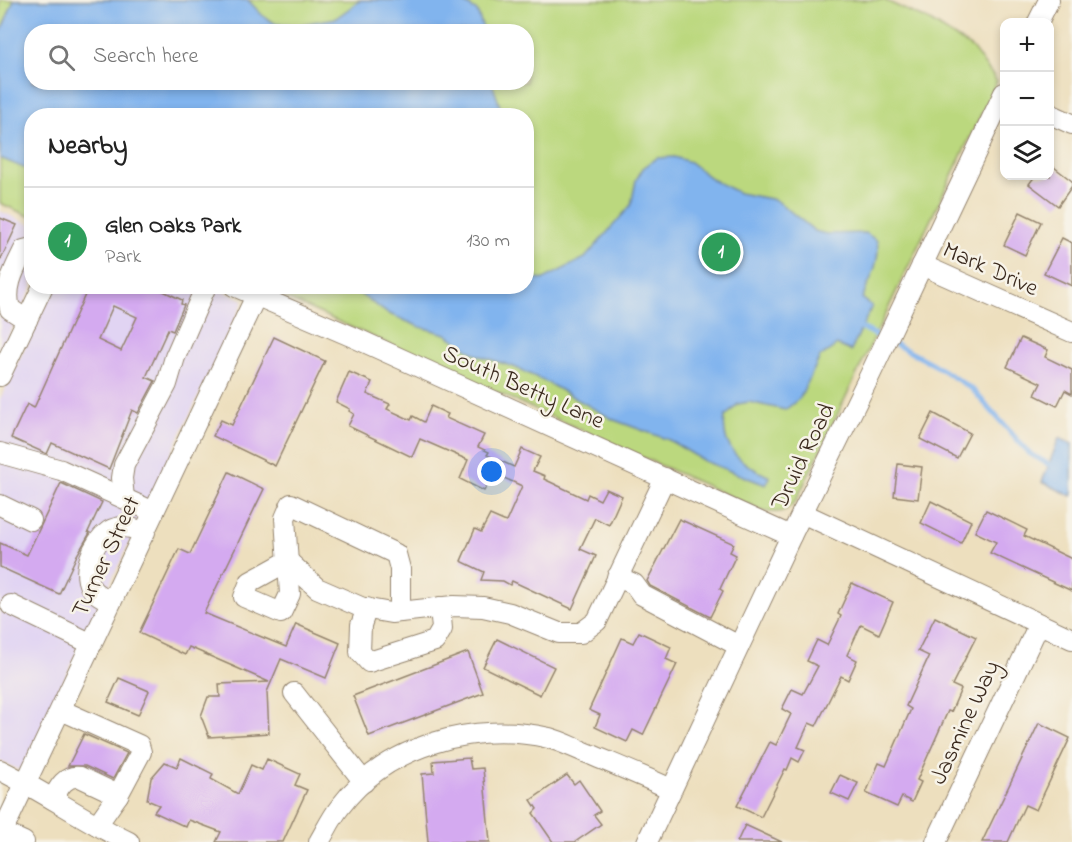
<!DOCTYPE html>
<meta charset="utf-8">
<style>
:root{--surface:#fff;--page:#f6f6f6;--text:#222;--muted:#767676;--line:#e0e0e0;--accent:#ea580c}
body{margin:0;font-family:"Indie Flower",sans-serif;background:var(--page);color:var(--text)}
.controls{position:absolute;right:18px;top:18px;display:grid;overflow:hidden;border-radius:12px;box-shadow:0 3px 9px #0003}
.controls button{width:54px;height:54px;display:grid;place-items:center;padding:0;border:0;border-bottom:2px solid var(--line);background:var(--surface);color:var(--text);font:30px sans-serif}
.you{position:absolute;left:492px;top:472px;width:21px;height:21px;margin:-15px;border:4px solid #fff;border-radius:50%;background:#1a73e8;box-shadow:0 0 0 9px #1a73e833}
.badge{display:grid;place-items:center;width:39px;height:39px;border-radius:50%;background:var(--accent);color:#fff;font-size:20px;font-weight:700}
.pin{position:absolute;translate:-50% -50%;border:3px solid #fff;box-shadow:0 2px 6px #0006}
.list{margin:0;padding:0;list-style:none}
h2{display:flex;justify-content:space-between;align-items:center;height:78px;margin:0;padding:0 24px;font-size:26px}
h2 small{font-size:20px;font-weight:400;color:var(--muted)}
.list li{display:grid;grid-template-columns:39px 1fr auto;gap:18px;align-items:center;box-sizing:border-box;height:108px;padding:0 24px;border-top:2px solid var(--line)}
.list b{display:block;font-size:22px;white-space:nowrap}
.list p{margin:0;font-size:20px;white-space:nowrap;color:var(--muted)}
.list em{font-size:20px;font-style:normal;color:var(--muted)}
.icon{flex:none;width:33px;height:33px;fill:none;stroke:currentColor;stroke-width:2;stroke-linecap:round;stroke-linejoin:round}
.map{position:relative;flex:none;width:1072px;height:842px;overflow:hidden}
.search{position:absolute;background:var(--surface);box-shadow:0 3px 9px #0003;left:24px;top:24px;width:510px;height:66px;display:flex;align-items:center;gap:15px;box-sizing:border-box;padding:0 21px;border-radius:24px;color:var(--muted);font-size:22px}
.panel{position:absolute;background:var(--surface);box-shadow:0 3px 9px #0003;left:24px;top:108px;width:510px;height:186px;border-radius:24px}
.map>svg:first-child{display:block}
</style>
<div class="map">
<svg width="1072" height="842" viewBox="0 0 1072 842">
<rect width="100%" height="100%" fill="#f7f3e8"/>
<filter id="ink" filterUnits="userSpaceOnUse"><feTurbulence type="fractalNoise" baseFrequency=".0167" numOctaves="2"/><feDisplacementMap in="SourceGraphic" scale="12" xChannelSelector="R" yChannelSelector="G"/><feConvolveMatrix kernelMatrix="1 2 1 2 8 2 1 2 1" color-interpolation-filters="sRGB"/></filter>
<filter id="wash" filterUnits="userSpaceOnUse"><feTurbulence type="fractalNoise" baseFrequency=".008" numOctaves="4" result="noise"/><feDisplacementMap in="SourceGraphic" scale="24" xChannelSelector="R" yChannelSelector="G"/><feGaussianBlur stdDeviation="1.35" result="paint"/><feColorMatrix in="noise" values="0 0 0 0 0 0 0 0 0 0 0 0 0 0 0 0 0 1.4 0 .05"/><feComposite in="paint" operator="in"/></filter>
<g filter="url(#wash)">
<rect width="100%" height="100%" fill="#eddfbe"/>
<g fill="#e1d4f3">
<polygon points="0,211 31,225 32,287 0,354"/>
<polygon points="54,287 213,287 244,300 21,771 0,761 0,399"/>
</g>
<path fill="#bbd87e" stroke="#7b814e" stroke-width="1.5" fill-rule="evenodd" d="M0,0h884l46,21 42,27 25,33 -201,420c-11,12 -18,13 -33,10l-502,-224 265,-1v-170h-494l-1,101 -31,-14zM32,32h494v50h-494z"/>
<g fill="#81b4ee" stroke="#5e6f86" stroke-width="1.5">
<polygon points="14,0 248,0 263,16 276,24 298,25 336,18 361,0 460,0 477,11 484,31 32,32 32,82 492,83 503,115 32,116 31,171 0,158 0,34"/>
<path d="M674,157l16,5 23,18 26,13 37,7 39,31 11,3 40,-1 11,8c4,19 -7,40 -15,57l10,8 -21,45 -14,-6 -17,12 -20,41 -15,12 -36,-8 -11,2 -13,13c-5,32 18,48 45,60l-4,8 -62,-24 -35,-21 -55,-20 -68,-38 -32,-15 -37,-12 -31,-21 -26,-7 -33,-14 -37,-26 176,-1 1,-11 15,5 43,-22 46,-53 5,-25 7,-12 14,-10z"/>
<polygon points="1059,438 1072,444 1072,496 1042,482"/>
</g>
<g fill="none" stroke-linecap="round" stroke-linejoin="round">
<g stroke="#81b4ee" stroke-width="5">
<polyline points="862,328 882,338"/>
<polyline points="891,342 933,364 972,389 1029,453 1055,468"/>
</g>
</g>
<g id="blocks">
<g fill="#d4aaf0" fill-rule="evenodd">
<polygon points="1050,164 1072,181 1072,186 1058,206 1029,184 1035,176 1050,176"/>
<polygon points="1020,212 1041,222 1025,255 1004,245"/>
<polygon points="0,218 17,225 0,261"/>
<polygon points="1062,238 1072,243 1072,286 1044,273"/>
<path d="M89,286h64l29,14 -1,4 3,1 -11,26 -5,-2 -22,48 9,4 -17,32 -6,-3 -23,59 -57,-26 -5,11 -36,-16 16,-34 7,4zM113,306l24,11 -16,34 -23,-11z"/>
<polygon points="274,337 325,361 275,466 213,436 221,420 232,425"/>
<polygon points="1021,338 1048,350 1045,357 1072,370 1072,394 1065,390 1057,406 1035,395 1041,383 1007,367"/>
<polygon points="349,372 372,382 367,394 390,404 387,409 411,420 413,416 424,422 431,406 448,414 446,418 484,435 478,447 489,452 487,455 514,467 522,449 540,457 533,471 545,476 544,479 586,499 588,494 600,500 606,489 622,496 609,525 595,518 580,549 596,556 572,609 512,581 510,585 503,581 481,580 484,572 461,561 475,529 481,532 490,515 506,522 522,486 493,473 484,491 460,479 468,460 420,439 412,457 348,426 354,414 349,411 350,409 336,402"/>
<polygon points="933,413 970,433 957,458 920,439"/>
<polygon points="898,464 922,467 918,499 894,496"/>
<polygon points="229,472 264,489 204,613 286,647 296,624 340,643 326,678 281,659 267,692 269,733 209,737 201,716 208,697 220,697 219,684 269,682 189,647 185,655 139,633 179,549 190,554"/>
<polygon points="61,483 102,502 88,532 90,533 77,555 59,594 0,567 0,543 27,555"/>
<polygon points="931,501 971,521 961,543 921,523"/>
<polygon points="986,510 1027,530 1024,536 1072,559 1072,591 990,553 996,542 975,532"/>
<polygon points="679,519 734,544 730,552 736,555 720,589 723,591 710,617 650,586 647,581"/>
<polygon points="852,583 893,602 879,634 861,625 847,655 857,660 848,680 841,676 816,726 809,723 798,747 805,750 799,762 792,758 787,770 785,769 761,817 737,806 770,742 776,745 791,714 782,709 792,689 803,694 818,666 807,661 817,640 827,645 841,616 838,614"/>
<polygon points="935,617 976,637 952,685 961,689 951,712 948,711 917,780 921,782 912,802 902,797 897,807 866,793 879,763 886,766 911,709 906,706 929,656 918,651"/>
<polygon points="639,632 671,647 666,659 677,664 643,735 633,730 627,742 595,727 600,715 589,710 622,638 633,643"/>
<polygon points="497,639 554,667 540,695 483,667"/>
<polygon points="468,652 483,693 369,736 353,696"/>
<polygon points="119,678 149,691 138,715 108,702"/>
<polygon points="1039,723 1070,738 1036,810 1025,805 1008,842 982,842"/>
<polygon points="84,734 127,753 113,779 85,766 68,766"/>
<polygon points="181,758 213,774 211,779 238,794 251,765 262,770 267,759 300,774 295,785 307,790 283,842 216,842 221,832 189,820 186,827 154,812 159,805 147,800 151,778 165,762 177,767"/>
<polygon points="469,758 471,769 483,768 490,842 428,842 422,774 434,773 433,761"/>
<polygon points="567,775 574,784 579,780 600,811 594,815 601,824 575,842 553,842 533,813 537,809 531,800"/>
<polygon points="840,775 858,783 849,801 831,793"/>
<polygon points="745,825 782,842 737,842"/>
</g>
</g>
</g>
<g filter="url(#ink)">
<use href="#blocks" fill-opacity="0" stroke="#94846e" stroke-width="1.5"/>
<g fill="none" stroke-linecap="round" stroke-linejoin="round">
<g stroke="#94846e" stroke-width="22">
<g id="minor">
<polyline points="1038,22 1049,0"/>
<polyline points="1050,114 1072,124"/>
<polyline points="922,265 1072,332"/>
<polyline points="234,286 353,337 791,536"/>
<path d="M27,320l-17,-11c-6,-22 4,-39 14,-59l8,-2"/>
<polyline points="0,376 43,286"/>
<polyline points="0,453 61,470 154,512"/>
<polyline points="124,498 122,478 124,465 167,384 175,357 206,286"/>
<polyline points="0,505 31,520"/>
<polyline points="802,513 1072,639"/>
<polyline points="288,561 317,588 363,608 391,613 454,606 483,607 510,613 559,633 581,633 597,621 665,478"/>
<polyline points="288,561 250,582 244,597 281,613 290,594 285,518 291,504 396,554 400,569 400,612"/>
<polyline points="617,577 634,584 642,595 739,646"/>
<path d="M111,602c-6,-4 -15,-7 -19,-13 -12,-16 1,-47 17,-58 11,-7 24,-3 36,1"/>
<polyline points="11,605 92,644"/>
<polyline points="367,608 361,625 360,652 369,662 435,641 442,629 440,607"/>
<polyline points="294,693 364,782"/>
<polyline points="61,710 139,745 141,752 118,795"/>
<path d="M0,770c45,22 85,51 129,72"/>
<path d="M53,799c6,-12 12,-24 27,-22l38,18 -21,30"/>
<polyline points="0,831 24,842"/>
<polyline points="0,837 256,296"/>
<path d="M319,842c7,-12 13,-25 21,-35 47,-63 136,-86 209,-69 15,4 29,12 43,17 26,11 53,22 79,34"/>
<polyline points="647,842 791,536 870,375 1004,93"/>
<polyline points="936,842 1039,624"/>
</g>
</g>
<use href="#minor" stroke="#fff" stroke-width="20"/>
</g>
</g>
<g text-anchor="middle" stroke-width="5" stroke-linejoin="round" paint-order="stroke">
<g font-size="24" fill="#3b2a1e" stroke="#f7f3e8">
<text transform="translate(991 268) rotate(24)" y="8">Mark Drive</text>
<text transform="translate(524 386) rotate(24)" y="8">South Betty Lane</text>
<text transform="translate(802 456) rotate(-64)" y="8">Druid Road</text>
<text transform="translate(105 556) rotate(-65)" y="8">Turner Street</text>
<text transform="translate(964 722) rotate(-65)" y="8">Jasmine Way</text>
</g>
</g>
</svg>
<div class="controls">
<button>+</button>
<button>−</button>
<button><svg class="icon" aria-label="layers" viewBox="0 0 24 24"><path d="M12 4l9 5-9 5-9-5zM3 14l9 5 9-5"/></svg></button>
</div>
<div class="you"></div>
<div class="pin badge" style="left:721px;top:252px;background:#2e9e5b">1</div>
<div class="search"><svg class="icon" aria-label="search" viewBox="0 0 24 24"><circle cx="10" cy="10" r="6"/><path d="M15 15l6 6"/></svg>Search here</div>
<section class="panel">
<h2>Nearby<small></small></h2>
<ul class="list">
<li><span class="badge" style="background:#2e9e5b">1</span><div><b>Glen Oaks Park</b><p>Park</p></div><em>130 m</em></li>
</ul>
</section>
</div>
